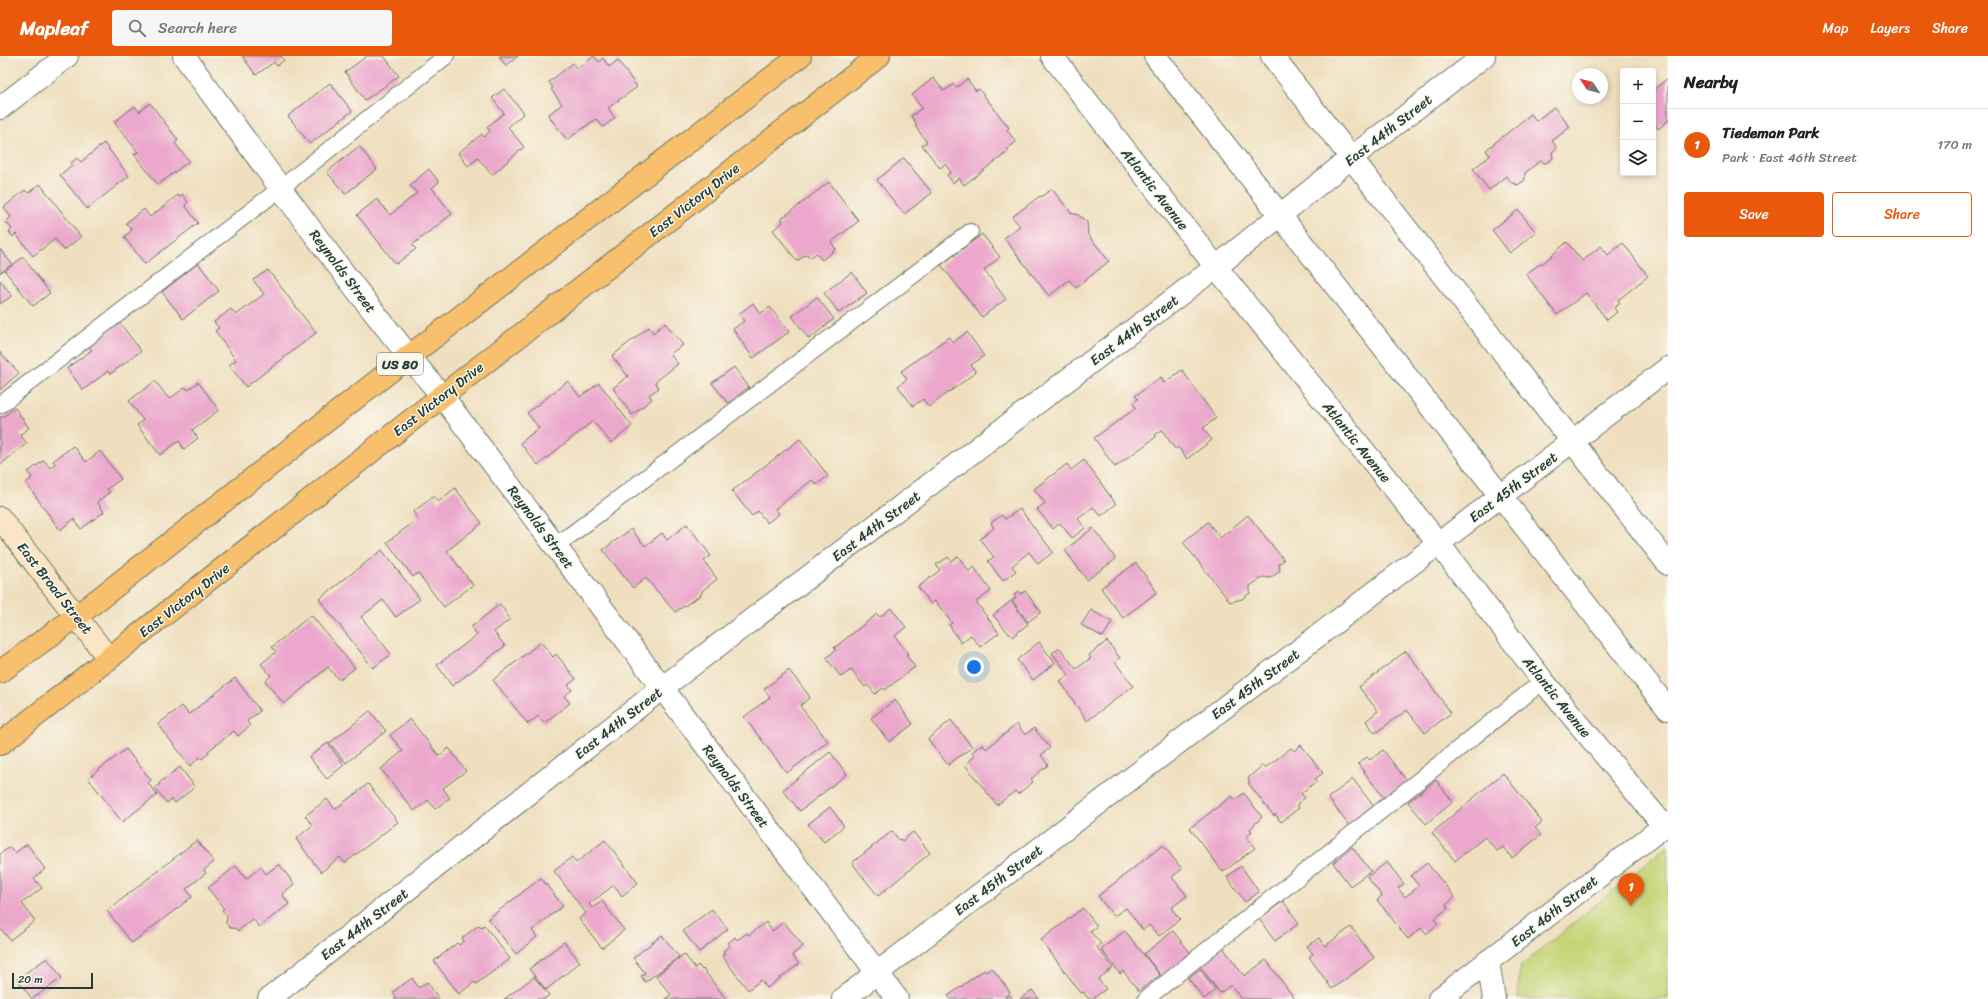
<!DOCTYPE html>
<meta charset="utf-8">
<style>
:root{--surface:#fff;--page:#f6f6f6;--text:#222;--muted:#767676;--line:#e0e0e0;--accent:#ea580c}
body{margin:0;font-family:Sriracha,sans-serif;background:var(--page);color:var(--text)}
.controls{position:absolute;right:12px;top:12px;display:grid;overflow:hidden;border-radius:4px;box-shadow:0 2px 6px #0003}
.controls button{width:36px;height:36px;display:grid;place-items:center;padding:0;border:0;border-bottom:1px solid var(--line);background:var(--surface);color:var(--text);font:20px sans-serif}
.compass{position:absolute;left:1572px;top:12px;width:36px;height:36px;border-radius:50%;background:var(--surface);box-shadow:0 2px 6px #0003;rotate:305deg}
.scale{position:absolute;left:12px;bottom:10px;width:81px;box-sizing:border-box;padding-left:4px;border:2px solid #1f3d34;border-top:0;font-size:11px;line-height:14px;white-space:nowrap;color:#1f3d34;-webkit-text-stroke:3px #fbf7ec;paint-order:stroke}
.you{position:absolute;left:974px;top:611px;width:14px;height:14px;margin:-10px;border:3px solid #fff;border-radius:50%;background:#1a73e8;box-shadow:0 0 0 6px #1a73e833}
.badge{display:grid;place-items:center;width:26px;height:26px;border-radius:50%;background:var(--accent);color:#fff;font-size:13px;font-weight:700}
.pin{position:absolute;translate:-50% -33px;filter:drop-shadow(0 1px 2px #0008)}
.pin::after{content:'';position:absolute;top:21px;width:14px;height:12px;background:inherit;clip-path:polygon(0 0,100% 0,50% 100%)}
.list{margin:0;padding:0;list-style:none}
h2{display:flex;justify-content:space-between;align-items:center;height:52px;margin:0;padding:0 16px;font-size:17px}
h2 small{font-size:13px;font-weight:400;color:var(--muted)}
.list li{display:grid;grid-template-columns:26px 1fr auto;gap:12px;align-items:center;box-sizing:border-box;height:72px;padding:0 16px;border-top:1px solid var(--line)}
.list b{display:block;font-size:15px;white-space:nowrap}
.list p{margin:0;font-size:13px;white-space:nowrap;color:var(--muted)}
.list em{font-size:13px;font-style:normal;color:var(--muted)}
.actions{display:flex;gap:8px;padding:12px 16px}
.actions a{flex:1;padding:9px 0;border:1px solid var(--accent);border-radius:4px;text-align:center;font-size:14px;color:var(--accent)}
.actions .main{background:var(--accent);color:#fff}
.icon{flex:none;width:22px;height:22px;fill:none;stroke:currentColor;stroke-width:2;stroke-linecap:round;stroke-linejoin:round}
.map{position:relative;flex:none;width:1668px;height:943px;overflow:hidden}
header{display:flex;align-items:center;gap:24px;box-sizing:border-box;height:56px;padding:0 20px;background:var(--accent);color:#fff}
header strong{font-size:19px}
nav{display:flex;gap:22px;margin-inline-start:auto;font-size:14px}
.search{width:280px;height:36px;background:var(--page);display:flex;align-items:center;gap:10px;box-sizing:border-box;padding:0 14px;border-radius:4px;color:var(--muted);font-size:15px}
main{display:flex}
aside{flex:1;background:var(--surface)}
.map>svg:first-child{display:block}
</style>
<header>
<strong>Mapleaf</strong>
<div class="search"><svg class="icon" aria-label="search" viewBox="0 0 24 24"><circle cx="10" cy="10" r="6"/><path d="M15 15l6 6"/></svg>Search here</div>
<nav><a>Map</a><a>Layers</a><a>Share</a></nav>
</header>
<main>
<div class="map">
<svg width="1668" height="943" viewBox="0 0 1668 943">
<rect width="100%" height="100%" fill="#fbf7ec"/>
<filter id="ink" filterUnits="userSpaceOnUse"><feTurbulence type="fractalNoise" baseFrequency=".025" numOctaves="2"/><feDisplacementMap in="SourceGraphic" scale="8" xChannelSelector="R" yChannelSelector="G"/><feConvolveMatrix kernelMatrix="1 2 1 2 8 2 1 2 1" color-interpolation-filters="sRGB"/></filter>
<filter id="wash" filterUnits="userSpaceOnUse"><feTurbulence type="fractalNoise" baseFrequency=".012" numOctaves="4" result="noise"/><feDisplacementMap in="SourceGraphic" scale="16" xChannelSelector="R" yChannelSelector="G"/><feGaussianBlur stdDeviation="0.9" result="paint"/><feColorMatrix in="noise" values="0 0 0 0 0 0 0 0 0 0 0 0 0 0 0 0 0 1.4 0 .05"/><feComposite in="paint" operator="in"/></filter>
<g filter="url(#wash)">
<rect width="100%" height="100%" fill="#efdfbf"/>
<polygon fill="#c4d476" stroke="#728855" points="1668,789 1668,943 1518,943 1520,911"/>
<g id="blocks">
<g fill="#eba8cc">
<polygon points="242,0 281,0 284,4 277,10 274,6 256,19"/>
<polygon points="367,0 384,0 399,20 365,44 345,16"/>
<polygon points="499,0 518,0 506,10"/>
<polygon points="594,0 599,6 603,2 609,11 618,4 637,31 608,52 615,62 603,71 596,63 567,84 548,59 562,48 551,33 553,32 549,26 573,7 577,13"/>
<polygon points="933,22 944,35 954,28 957,31 967,23 976,35 979,33 1009,72 1007,74 1016,86 1007,93 1009,95 964,129 959,122 953,127 947,119 951,116 945,108 940,112 922,89 927,86 915,70 917,69 911,60 922,52 912,39"/>
<polygon points="1668,22 1668,65 1658,73 1653,66 1653,34"/>
<polygon points="330,27 352,55 310,88 288,60"/>
<polygon points="504,33 524,57 508,71 524,91 492,119 478,102 468,110 458,97 482,78 484,81 490,75 487,71 504,57 492,42"/>
<polygon points="150,47 178,84 175,87 189,105 158,129 134,98 138,96 114,66 135,50 139,56"/>
<polygon points="1554,51 1570,71 1552,85 1557,92 1552,96 1553,102 1546,107 1540,105 1525,117 1525,124 1518,129 1512,127 1506,120 1489,134 1473,113 1490,100 1486,94 1531,58 1536,65"/>
<polygon points="104,87 129,120 87,153 60,119 72,109 71,107 77,102 81,106"/>
<polygon points="359,90 377,113 345,138 327,116"/>
<polygon points="904,102 932,137 904,158 877,124"/>
<polygon points="429,113 439,126 432,132 452,158 412,189 416,193 396,208 357,159 377,143 390,159 417,137 410,129"/>
<polygon points="829,126 859,165 831,186 836,193 822,204 816,197 810,202 807,198 797,205 773,174 783,166 781,163"/>
<polygon points="40,128 81,181 64,194 55,183 33,200 16,178 13,181 9,176 12,173 6,166 11,161 4,151 25,134 28,137"/>
<polygon points="1052,133 1072,158 1077,158 1087,166 1088,179 1109,205 1076,232 1069,224 1049,240 1004,182 1020,170 1012,161 1040,140 1041,141"/>
<polygon points="182,138 188,146 185,149 198,167 145,208 124,181 132,174 126,167 144,153 150,161 178,139 179,141"/>
<polygon points="1518,154 1536,176 1510,197 1492,174"/>
<polygon points="982,178 1000,201 984,214 1006,243 982,261 941,209"/>
<polygon points="1567,186 1582,205 1601,190 1608,199 1623,187 1648,220 1618,244 1620,247 1614,252 1617,256 1607,264 1586,237 1557,259 1526,218 1541,207 1542,208"/>
<polygon points="0,193 12,208 0,217"/>
<polygon points="23,201 50,237 33,250 5,215"/>
<polygon points="198,207 219,235 183,263 162,236"/>
<polygon points="268,214 316,277 246,331 229,309 236,304 215,275 219,272 214,266 231,253 236,259 264,238 253,224"/>
<polygon points="852,216 867,237 839,257 824,237"/>
<polygon points="0,224 12,240 0,248"/>
<polygon points="817,241 834,263 809,283 792,260"/>
<polygon points="753,247 760,258 770,251 789,276 753,302 733,273 744,265 739,258"/>
<polygon points="120,267 141,295 110,318 108,315 83,334 67,312 92,294 89,291"/>
<polygon points="665,267 683,289 670,298 678,308 655,326 659,332 649,339 652,343 632,359 613,332 628,320 612,300 649,271 653,277"/>
<polygon points="967,276 984,300 971,309 976,316 929,351 923,343 913,350 898,330 907,323 901,315 949,281 953,287"/>
<polygon points="0,296 19,317 0,334"/>
<polygon points="734,311 749,331 728,347 712,327"/>
<polygon points="1182,314 1216,362 1203,372 1212,384 1187,403 1178,391 1175,393 1162,374 1155,379 1156,381 1115,411 1094,382 1136,352 1133,347 1138,343 1135,340 1161,321 1164,327"/>
<polygon points="155,325 169,343 186,331 188,334 198,326 219,354 192,374 198,382 184,393 179,385 160,399 137,369 143,364 129,345"/>
<polygon points="568,325 580,341 599,327 632,370 611,387 593,365 538,409 520,387 539,372 527,357"/>
<polygon points="15,352 29,372 20,379 27,387 0,409 0,361 3,361"/>
<polygon points="800,383 828,420 816,429 812,424 775,453 779,458 767,467 758,455 752,460 732,435"/>
<polygon points="73,390 86,406 100,395 121,423 107,433 110,436 97,446 104,456 81,473 74,463 60,474 26,427 32,422 28,416 44,404 50,412 55,408 53,405"/>
<polygon points="1084,404 1116,448 1101,460 1093,451 1078,463 1085,472 1072,482 1060,467 1053,473 1037,453 1045,447 1034,433 1067,408 1071,414"/>
<polygon points="455,432 482,467 447,495 473,529 444,551 418,517 413,521 387,486 418,463 413,456 434,440 438,446"/>
<polygon points="1020,453 1053,496 1038,508 1029,496 1012,510 1016,515 1003,525 988,505 994,501 980,483 994,472 991,467 1002,459 1005,463"/>
<polygon points="1248,459 1284,504 1279,508 1280,515 1271,522 1263,521 1250,530 1250,537 1242,543 1230,546 1183,486 1208,466 1220,482"/>
<polygon points="687,468 711,500 704,505 717,523 702,535 701,539 675,556 646,522 633,532 603,494 631,473 645,490 662,477 667,484"/>
<polygon points="1093,472 1116,503 1087,524 1065,494"/>
<polygon points="382,494 420,543 396,561 383,544 361,561 391,598 373,612 319,543"/>
<polygon points="958,500 969,515 974,511 991,535 976,546 999,577 980,591 971,579 961,587 949,569 952,567 935,545 931,548 918,531 940,514 936,509 948,501 951,505"/>
<polygon points="1136,507 1157,536 1123,562 1101,532"/>
<polygon points="1019,535 1021,538 1025,535 1041,556 1028,566 1012,544 1016,542 1014,539"/>
<polygon points="1011,545 1028,568 1012,581 993,559"/>
<polygon points="500,548 510,563 494,576 505,590 452,630 437,609 477,579 471,571"/>
<polygon points="891,552 906,571 895,580 908,598 906,599 915,611 885,634 883,632 875,638 868,629 865,631 851,614 841,621 826,602 836,594 834,592 877,558 880,561"/>
<polygon points="1091,554 1112,566 1103,581 1081,569"/>
<polygon points="311,559 355,612 339,624 328,611 284,648 265,625 271,620 261,608 276,596 272,591"/>
<polygon points="1107,585 1120,602 1115,606 1133,630 1087,665 1060,625 1069,619 1052,597 1060,592 1076,613 1091,602 1089,599"/>
<polygon points="541,586 553,601 556,598 576,623 568,629 572,634 564,640 570,647 544,667 538,660 528,668 493,624"/>
<polygon points="1039,586 1055,607 1033,624 1017,604"/>
<polygon points="1406,595 1451,657 1425,677 1407,654 1375,677 1366,665 1378,655 1359,631"/>
<polygon points="789,614 810,641 800,650 828,685 787,717 744,661 770,641 764,633"/>
<polygon points="235,622 260,655 247,665 250,670 238,680 234,675 208,695 209,697 202,703 200,701 190,710 158,668 182,650 189,658"/>
<polygon points="895,644 913,668 889,686 871,662"/>
<polygon points="370,655 386,675 346,707 330,687"/>
<polygon points="410,663 439,700 449,692 466,715 443,732 450,742 435,753 428,744 414,755 381,713 403,695 390,679"/>
<polygon points="951,664 972,691 948,709 928,683"/>
<polygon points="1017,668 1025,679 1034,672 1050,692 1041,699 1048,709 1031,723 1033,726 1018,738 1015,735 997,749 965,709 975,700 972,696 982,688 986,693"/>
<polygon points="328,687 344,709 327,723 309,701"/>
<polygon points="1301,689 1323,717 1315,723 1317,725 1301,737 1305,742 1297,748 1299,752 1281,766 1275,758 1274,760 1248,727 1250,726 1248,722 1263,709 1265,712 1291,692 1294,695"/>
<polygon points="126,693 151,724 148,727 157,739 122,766 88,722"/>
<polygon points="1383,694 1407,725 1384,742 1358,708 1367,701 1370,704"/>
<polygon points="830,696 847,718 800,755 783,734"/>
<polygon points="180,711 195,731 175,747 172,743 167,747 155,732 160,728 159,727"/>
<polygon points="1503,717 1542,766 1535,772 1541,779 1512,802 1503,791 1497,795 1485,781 1455,805 1432,777"/>
<polygon points="1353,723 1374,751 1350,771 1328,742"/>
<polygon points="1436,724 1453,746 1426,768 1408,746"/>
<polygon points="368,728 398,766 345,807 340,801 321,816 296,783 313,769 305,760 327,743 335,753"/>
<polygon points="1244,737 1262,761 1250,773 1252,776 1246,781 1255,792 1223,816 1190,772 1232,740 1235,744"/>
<polygon points="830,751 844,770 824,786 808,768"/>
<polygon points="892,775 899,784 900,783 902,785 913,776 930,797 878,840 852,807"/>
<polygon points="197,784 214,806 204,814 206,817 186,833 192,841 132,887 107,855"/>
<polygon points="605,784 638,827 622,840 614,829 589,848 592,852 602,845 624,874 602,892 579,863 586,857 554,815 572,801 576,807"/>
<polygon points="27,788 45,813 34,822 42,832 22,847 35,865 10,884 0,872 0,798 10,791 15,797"/>
<polygon points="1163,789 1182,813 1172,821 1187,840 1171,852 1180,863 1159,880 1149,869 1143,874 1126,852 1114,860 1098,840"/>
<polygon points="1352,791 1371,815 1350,830 1333,807"/>
<polygon points="1387,806 1404,828 1398,832 1405,841 1419,830 1411,820 1427,807 1455,841 1446,849 1448,852 1434,863 1438,868 1426,878 1421,872 1408,883 1377,844 1382,840 1367,821"/>
<polygon points="279,808 294,828 282,838 289,848 259,871 253,863 238,875 235,872 230,872 226,867 227,860 222,854 224,853 208,832 236,810 246,823 261,811 266,818"/>
<polygon points="1241,810 1259,836 1245,846 1227,821"/>
<polygon points="541,822 563,850 532,874 537,881 516,898 488,863"/>
<polygon points="1283,845 1299,867 1275,885 1259,863"/>
<polygon points="1083,852 1097,870 1090,875 1101,888 1097,891 1113,912 1098,923 1106,933 1092,943 1089,943 1083,936 1081,937 1041,884"/>
<polygon points="712,853 728,873 699,896 683,875"/>
<polygon points="766,866 772,875 784,866 803,890 792,899 799,908 767,932 761,924 748,934 722,900 725,897 723,895 730,890 728,887 735,881 737,884 747,877 749,879"/>
<polygon points="479,869 481,871 484,869 510,903 476,928 474,926 459,938 434,905 457,887 459,889 464,885 462,882"/>
<polygon points="1351,871 1374,902 1332,933 1309,901 1313,898 1307,890 1319,882 1325,890"/>
<polygon points="1125,875 1160,919 1139,935 1123,915 1120,918 1101,893"/>
<polygon points="1173,875 1192,899 1163,922 1144,898"/>
<polygon points="662,879 679,901 645,926 641,920 645,917 633,902"/>
<polygon points="564,886 580,906 546,934 529,913"/>
<polygon points="1222,890 1244,920 1266,904 1295,943 1241,943 1231,929 1220,937 1200,910"/>
<polygon points="684,898 695,912 698,909 702,914 703,913 726,943 665,943 671,939 656,920"/>
<polygon points="47,902 62,922 32,943 17,923"/>
<polygon points="992,912 1010,936 1005,940 1006,942 1010,939 1013,943 950,943 948,940 984,914 986,916"/>
<polygon points="1200,913 1216,934 1204,943 1188,922"/>
<polygon points="534,921 549,939 544,943 504,943"/>
<polygon points="412,922 419,932 427,926 439,943 394,943 396,941 393,936"/>
<polygon points="1032,934 1039,943 1020,943"/>
</g>
</g>
</g>
<g filter="url(#ink)">
<use href="#blocks" fill-opacity="0" stroke="#687665" stroke-width="1"/>
<g fill="none" stroke-linecap="round" stroke-linejoin="round">
<g stroke="#687665" stroke-width="18">
<g id="service">
<polyline points="0,349 281,132 446,0"/>
<polyline points="556,490 970,176"/>
<polyline points="1146,943 1543,625"/>
</g>
</g>
<g stroke="#687665" stroke-width="24">
<polyline id="pedestrian" points="1155,0 1668,653"/>
</g>
<g stroke="#687665" stroke-width="24">
<g id="minor">
<polyline points="1052,0 1216,211 1439,488 1543,625 1664,770"/>
<polyline points="1272,0 1668,508"/>
<polyline points="0,52 67,0"/>
<polyline points="1488,905 1494,943"/>
<polyline points="269,943 662,632 1216,211 1351,102 1484,0"/>
<polyline points="843,943 1668,312"/>
<polyline points="1439,943 1668,767"/>
</g>
</g>
<g stroke="#687665" stroke-width="24">
<path id="tertiary" d="M184,0c84,115 166,231 258,340l455,603"/>
</g>
<g stroke="#687665" stroke-width="24">
<polyline id="secondary" points="0,462 109,603"/>
</g>
<g stroke="#687665" stroke-width="24">
<g id="primary">
<polyline points="0,616 77,560 408,301 800,0"/>
<polyline points="0,688 410,365 879,0"/>
</g>
</g>
<use href="#service" stroke="#fff" stroke-width="16"/>
<use href="#pedestrian" stroke="#fff" stroke-width="22"/>
<use href="#minor" stroke="#fff" stroke-width="22"/>
<use href="#tertiary" stroke="#fff" stroke-width="22"/>
<use href="#secondary" stroke="#fce5c4" stroke-width="22"/>
<use href="#primary" stroke="#f8bf6c" stroke-width="22"/>
</g>
</g>
<g text-anchor="middle" stroke-width="3" stroke-linejoin="round" paint-order="stroke">
<rect fill="#fbf7ec" stroke="#61756b" stroke-width="1" x="377" y="297" width="46" height="22" rx="3"/>
<g font-size="13" font-weight="bold" fill="#1f3d34">
<text x="400" y="313">US 80</text>
</g>
<g font-size="14" fill="#1f3d34" stroke="#fbf7ec">
<text transform="translate(1388 74) rotate(-38)" y="5">East 44th Street</text>
<text transform="translate(1155 133) rotate(52)" y="5">Atlantic Avenue</text>
<text transform="translate(694 144) rotate(-38)" y="5">East Victory Drive</text>
<text transform="translate(343 215) rotate(53)" y="5">Reynolds Street</text>
<text transform="translate(1134 274) rotate(-37)" y="5">East 44th Street</text>
<text transform="translate(438 343) rotate(-38)" y="5">East Victory Drive</text>
<text transform="translate(1357 386) rotate(51)" y="5">Atlantic Avenue</text>
<text transform="translate(1513 431) rotate(-37)" y="5">East 45th Street</text>
<text transform="translate(876 470) rotate(-37)" y="5">East 44th Street</text>
<text transform="translate(541 471) rotate(53)" y="5">Reynolds Street</text>
<text transform="translate(55 532) rotate(52)" y="5">East Broad Street</text>
<text transform="translate(184 544) rotate(-38)" y="5">East Victory Drive</text>
<text transform="translate(1255 628) rotate(-37)" y="5">East 45th Street</text>
<text transform="translate(1557 641) rotate(51)" y="5">Atlantic Avenue</text>
<text transform="translate(618 667) rotate(-38)" y="5">East 44th Street</text>
<text transform="translate(736 730) rotate(53)" y="5">Reynolds Street</text>
<text transform="translate(998 824) rotate(-37)" y="5">East 45th Street</text>
<text transform="translate(1554 855) rotate(-38)" y="5">East 46th Street</text>
<text transform="translate(364 868) rotate(-38)" y="5">East 44th Street</text>
</g>
</g>
</svg>
<div class="controls">
<button>+</button>
<button>−</button>
<button><svg class="icon" aria-label="layers" viewBox="0 0 24 24"><path d="M12 4l9 5-9 5-9-5zM3 14l9 5 9-5"/></svg></button>
</div>
<svg class="compass" viewBox="-18 -18 36 36"><path d="M0-13l5 13h-10z" fill="#e53935"/><path d="M0 13l5-13h-10z" fill="#767676"/></svg>
<div class="scale">20 m</div>
<div class="you"></div>
<div class="pin badge" style="left:1631px;top:850px">1</div>
</div>
<aside>
<h2>Nearby<small></small></h2>
<ul class="list">
<li><span class="badge">1</span><div><b>Tiedeman Park</b><p>Park · East 46th Street</p></div><em>170 m</em></li>
</ul>
<div class="actions"><a class="main">Save</a><a>Share</a></div>
</aside>
</main>
